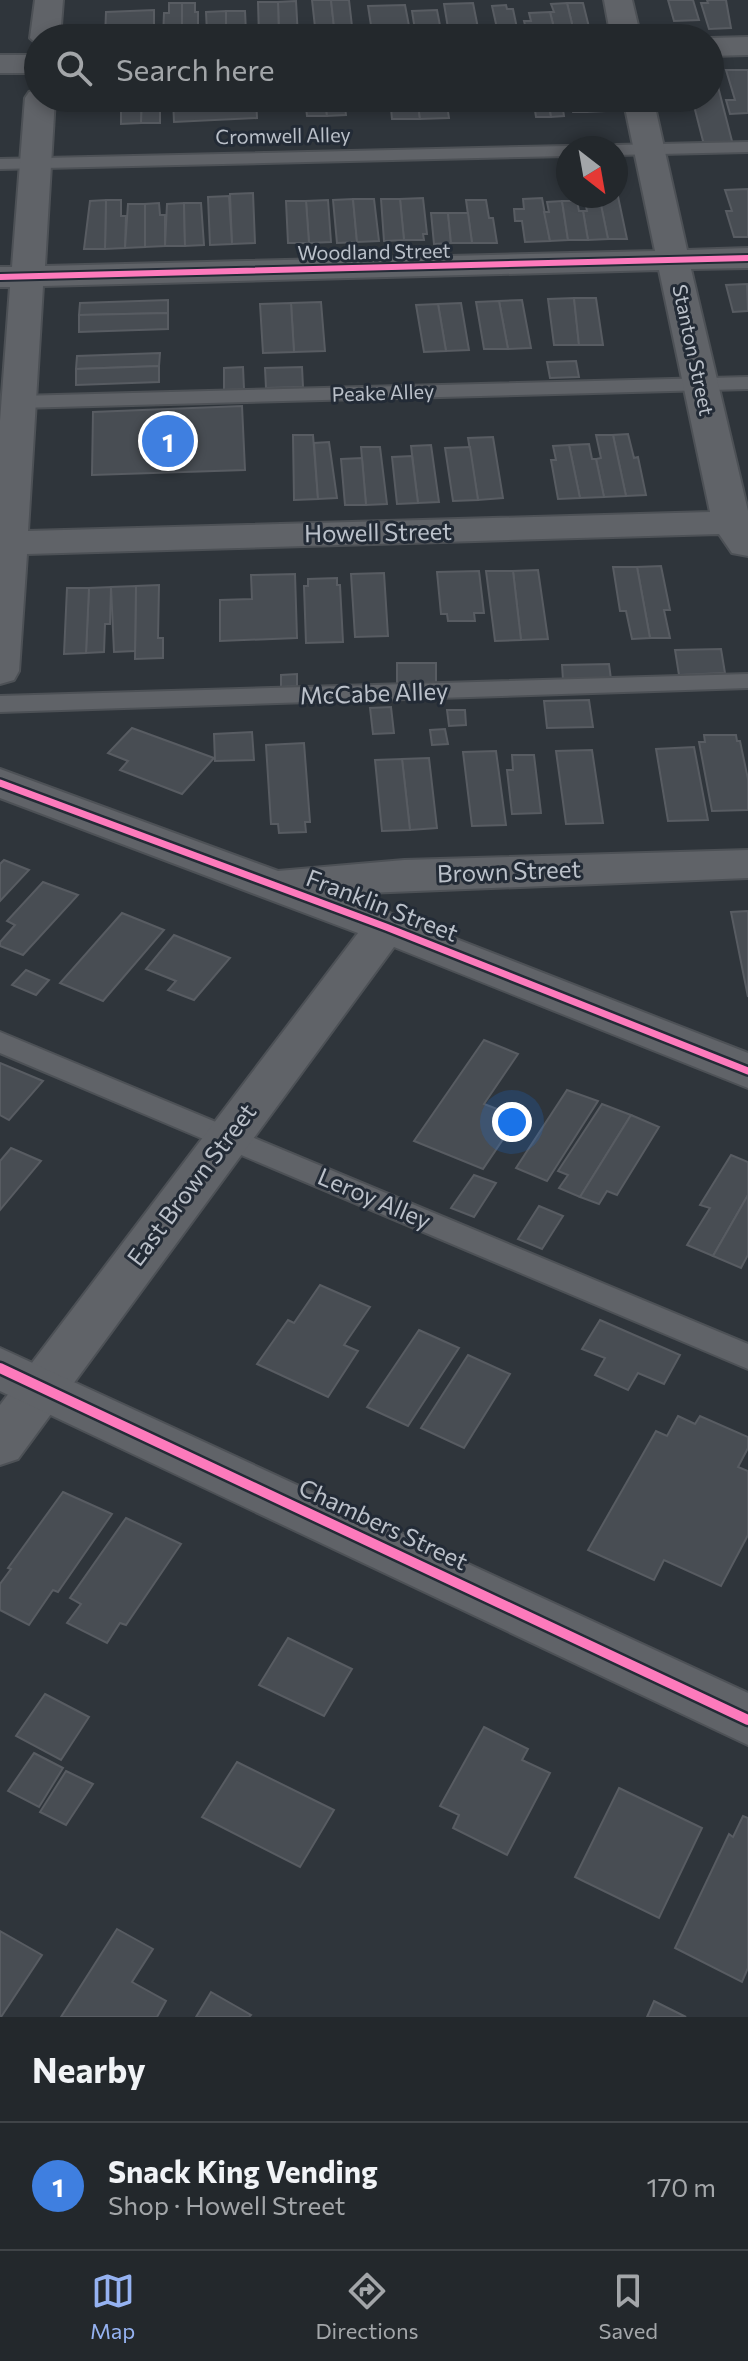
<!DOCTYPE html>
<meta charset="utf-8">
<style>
:root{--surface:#23282c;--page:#2b3034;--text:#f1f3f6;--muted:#a3a6a9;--line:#404448;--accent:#95b2f1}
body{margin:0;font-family:Commissioner,sans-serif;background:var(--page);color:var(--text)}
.compass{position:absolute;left:556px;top:136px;width:72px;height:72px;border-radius:50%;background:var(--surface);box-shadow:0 4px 12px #0003;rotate:149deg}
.you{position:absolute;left:512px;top:1122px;width:28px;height:28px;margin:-20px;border:6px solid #fff;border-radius:50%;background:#1a73e8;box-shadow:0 0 0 12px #1a73e833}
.badge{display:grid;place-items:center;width:52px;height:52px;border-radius:50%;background:var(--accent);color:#fff;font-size:26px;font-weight:700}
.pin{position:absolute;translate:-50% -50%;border:4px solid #fff;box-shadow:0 2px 8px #0006}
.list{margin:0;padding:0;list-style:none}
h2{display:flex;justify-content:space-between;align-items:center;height:104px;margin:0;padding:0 32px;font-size:34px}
h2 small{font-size:26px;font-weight:400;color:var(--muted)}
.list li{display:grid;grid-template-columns:52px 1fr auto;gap:24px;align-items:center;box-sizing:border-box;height:128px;padding:0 32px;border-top:2px solid var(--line)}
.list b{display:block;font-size:30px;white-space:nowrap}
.list p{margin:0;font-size:26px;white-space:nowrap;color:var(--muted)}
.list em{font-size:26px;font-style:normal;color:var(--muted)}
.icon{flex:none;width:44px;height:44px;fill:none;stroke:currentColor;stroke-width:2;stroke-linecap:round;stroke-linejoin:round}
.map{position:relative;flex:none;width:748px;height:2017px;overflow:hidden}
.search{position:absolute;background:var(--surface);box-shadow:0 4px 12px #0003;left:24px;right:24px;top:24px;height:88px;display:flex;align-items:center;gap:20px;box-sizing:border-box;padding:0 28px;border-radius:44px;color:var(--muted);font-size:30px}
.sheet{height:232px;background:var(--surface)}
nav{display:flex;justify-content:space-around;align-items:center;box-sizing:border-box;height:112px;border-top:2px solid var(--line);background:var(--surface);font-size:22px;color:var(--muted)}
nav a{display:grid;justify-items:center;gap:4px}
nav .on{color:var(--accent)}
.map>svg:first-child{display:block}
</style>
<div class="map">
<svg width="748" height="2017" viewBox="0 0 748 2017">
<rect width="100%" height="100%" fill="#2f353b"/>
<g fill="#484d53" stroke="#585c62" stroke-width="2">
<polygon points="312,0 331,0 335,36 316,36"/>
<polygon points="331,0 349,0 353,35 335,36"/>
<polygon points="668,0 693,0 699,20 674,21"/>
<polygon points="707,0 726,0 731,28 709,29 701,3 708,3"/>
<polygon points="296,1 298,37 279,37 278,2"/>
<polygon points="258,2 278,2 279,37 259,37"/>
<polygon points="169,3 182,3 182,38 163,38 164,13 169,13"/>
<polygon points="182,3 195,3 195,12 198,12 198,38 182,38"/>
<polygon points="473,3 479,33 449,34 444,4"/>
<polygon points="567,3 583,3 590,31 574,32"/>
<polygon points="567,3 574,32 555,32 550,12 554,12 551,4"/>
<polygon points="405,5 410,31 372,32 368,6"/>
<polygon points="506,5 507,9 513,9 518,33 498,33 492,6"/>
<polygon points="154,10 154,38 105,38 106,12"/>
<polygon points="437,10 442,36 416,37 412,11"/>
<polygon points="226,11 226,33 207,33 206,12"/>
<polygon points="226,11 245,11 246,32 226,33"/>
<polygon points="550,12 555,32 527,33 524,21 531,21 529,13"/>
<polygon points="726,70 748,70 748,113 730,114 726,100 735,100"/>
<polygon points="710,71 714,71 733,145 704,145 692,98 710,98"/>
<polygon points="121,98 142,98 141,123 121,124"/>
<polygon points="142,98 160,98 160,123 141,123"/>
<polygon points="173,98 256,98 257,118 174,122"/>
<polygon points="305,98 325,98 327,116 307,116"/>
<polygon points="325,98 344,98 346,115 327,116"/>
<polygon points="390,98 417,98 420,119 392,119"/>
<polygon points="417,98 446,98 449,118 420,119"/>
<polygon points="455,98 478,98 480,108 456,108"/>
<polygon points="528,98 548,98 551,117 536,117 534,104 529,104"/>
<polygon points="548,98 568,98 569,103 562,103 564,116 551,117"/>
<polygon points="568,98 584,98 587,112 573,112"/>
<polygon points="584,98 602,98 605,111 587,112"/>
<polygon points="616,187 627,239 608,239 599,196 616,196"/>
<polygon points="748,189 748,237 734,237 726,211 732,211 725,190"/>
<polygon points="253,193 255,243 232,244 230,194"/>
<polygon points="229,196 232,244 210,245 208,197"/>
<polygon points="423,198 427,234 423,234 424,240 404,240 400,199"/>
<polygon points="542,198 550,241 525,242 522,221 515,221 514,209 524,209 523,199"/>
<polygon points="353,199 357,242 337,243 333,200"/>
<polygon points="353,199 374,199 379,241 357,242"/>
<polygon points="381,199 400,199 404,240 384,241"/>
<polygon points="106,200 121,200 121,216 126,216 125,248 105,249"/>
<polygon points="106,200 105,249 84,249 90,201"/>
<polygon points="328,200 331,242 309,243 306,201"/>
<polygon points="466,200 486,200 489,218 493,218 497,243 472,243"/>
<polygon points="600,200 608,239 588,240 583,211 587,211 585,201"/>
<polygon points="286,201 306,201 309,243 288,243"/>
<polygon points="562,201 568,240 550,241 544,212 549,212 547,202"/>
<polygon points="562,201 577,201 579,211 583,211 588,240 568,240"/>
<polygon points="159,203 160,215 165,215 165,246 145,247 145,204"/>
<polygon points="184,203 185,246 165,246 167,204"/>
<polygon points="184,203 201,203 204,245 185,246"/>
<polygon points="128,204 145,204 145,247 125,248"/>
<polygon points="431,213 448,213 451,243 434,244"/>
<polygon points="448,213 468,213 472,243 451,243"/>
<polygon points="747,284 748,311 733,312 726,285"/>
<polygon points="574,298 579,345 554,345 548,299"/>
<polygon points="574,298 596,298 603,345 579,345"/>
<polygon points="168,300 168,313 79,315 80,303"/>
<polygon points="522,300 531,348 508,349 499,301"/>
<polygon points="499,301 508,349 484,349 476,302"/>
<polygon points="321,302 325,351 294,352 291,303"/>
<polygon points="291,303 294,352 263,353 260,304"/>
<polygon points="461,303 469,350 446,351 438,304"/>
<polygon points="438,304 446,351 424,352 416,305"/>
<polygon points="168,313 168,329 79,332 79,315"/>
<polygon points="160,353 159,366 76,369 77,356"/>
<polygon points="576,361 579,377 550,378 547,362"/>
<polygon points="159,366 159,382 76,385 76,369"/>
<polygon points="243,367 244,389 224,390 224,368"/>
<polygon points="302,367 303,387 266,388 265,368"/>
<polygon points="242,406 245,470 92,475 93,412"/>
<polygon points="628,434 634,458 638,457 646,495 626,496 613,435"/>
<polygon points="293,435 313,435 318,499 294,500"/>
<polygon points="596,435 613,435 626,496 604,497 596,459 601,458"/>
<polygon points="493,437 503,498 478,500 468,438"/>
<polygon points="329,442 337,498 318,499 314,443"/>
<polygon points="589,444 592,459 596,459 604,497 580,498 569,445"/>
<polygon points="431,445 439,502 418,503 411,446"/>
<polygon points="569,445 580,498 558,499 551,460 556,460 553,446"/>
<polygon points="361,447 380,447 387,504 366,505"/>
<polygon points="470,447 478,500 453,501 445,448"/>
<polygon points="412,456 418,503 397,504 392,457"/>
<polygon points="362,458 366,505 345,505 341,459"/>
<polygon points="661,566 670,610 664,610 670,638 650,638 637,567"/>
<polygon points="613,567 637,567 650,638 632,639 626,611 620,611"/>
<polygon points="538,570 548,639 521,640 513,571"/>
<polygon points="479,571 484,613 474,613 475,621 448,621 447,614 441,614 437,572"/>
<polygon points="486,571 513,571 521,640 495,641"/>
<polygon points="384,573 388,636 355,637 351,574"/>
<polygon points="295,574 297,638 220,641 220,600 252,599 251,575"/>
<polygon points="337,578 337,585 340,585 343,642 306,643 304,586 308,586 308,579"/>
<polygon points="159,585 158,638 163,638 163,658 135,659 136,586"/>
<polygon points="136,586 135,651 114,652 111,587"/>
<polygon points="111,587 110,624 105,624 104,652 86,653 89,588"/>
<polygon points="67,588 89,588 86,653 64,654"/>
<polygon points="721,649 725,673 679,675 675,650"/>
<rect x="397" y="663" width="39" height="22"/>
<polygon points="609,664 611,679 563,680 562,665"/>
<polygon points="297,674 297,686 281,687 281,675"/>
<polygon points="589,700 593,727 547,728 544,701"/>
<polygon points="391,707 394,733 373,734 370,708"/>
<polygon points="447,710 465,710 466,725 449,726"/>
<polygon points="132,728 214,758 182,794 120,770 128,761 108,753"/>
<polygon points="445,729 448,744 432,745 430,730"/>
<polygon points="252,732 254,760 215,761 214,734"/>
<polygon points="704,735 736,735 737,741 740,741 748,779 748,810 712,811 699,742 705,742"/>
<polygon points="304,743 310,822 305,822 306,832 279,833 278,824 271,824 266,745"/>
<polygon points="694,747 708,820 668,821 656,749"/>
<polygon points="592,750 603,823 566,824 556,751"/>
<polygon points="496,751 506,825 472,826 463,752"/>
<polygon points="512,755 534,755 541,813 512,814 507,770 513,770"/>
<polygon points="429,758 437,828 410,830 402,759"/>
<polygon points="402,759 410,830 382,831 375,760"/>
<polygon points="4,860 29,870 0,901 0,864"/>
<polygon points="43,882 78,895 23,955 0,946 0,942 15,925 7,921"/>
<polygon points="748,911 748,997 731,912"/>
<polygon points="122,913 164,930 103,1001 60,983"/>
<polygon points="174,935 230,958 194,1000 168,990 176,981 146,969"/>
<polygon points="26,970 49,980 36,995 12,985"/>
<polygon points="484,1040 518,1054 484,1104 518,1117 483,1169 414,1141"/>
<polygon points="0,1063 43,1081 9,1120 0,1115"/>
<polygon points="567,1090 598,1101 547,1181 516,1168"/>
<polygon points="602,1104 631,1115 580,1197 559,1188 568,1175 558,1171"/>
<polygon points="631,1115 659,1127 617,1195 607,1191 599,1204 580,1197"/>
<polygon points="11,1148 41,1161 0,1210 0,1161"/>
<polygon points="731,1155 748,1162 748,1195 713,1256 687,1245 710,1208 700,1205"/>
<polygon points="474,1175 496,1183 474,1217 451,1208"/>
<polygon points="748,1195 748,1255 741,1268 713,1256"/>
<polygon points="539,1206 563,1216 542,1249 518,1239"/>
<polygon points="320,1285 370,1307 344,1345 358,1351 328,1397 257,1364 288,1320 294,1323"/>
<polygon points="600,1320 680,1355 664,1384 638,1373 628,1390 595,1375 605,1358 582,1349"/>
<polygon points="419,1330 459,1348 408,1426 367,1407"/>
<polygon points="468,1355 510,1374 464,1448 421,1428"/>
<polygon points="678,1416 695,1424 700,1416 748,1437 748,1448 738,1467 748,1471 748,1535 721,1586 664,1560 654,1580 588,1550 656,1431 667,1436"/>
<polygon points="63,1492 112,1514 58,1592 53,1590 29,1625 0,1610 0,1584 11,1569 8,1568"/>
<polygon points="126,1518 181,1544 126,1625 120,1623 107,1643 67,1623 81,1604 70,1598"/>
<polygon points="288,1638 352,1669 324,1716 259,1685"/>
<polygon points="45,1694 89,1717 61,1760 16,1736"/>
<polygon points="484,1727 528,1749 522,1760 550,1773 507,1855 453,1828 459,1815 440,1806"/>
<polygon points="34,1753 63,1768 39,1807 8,1791"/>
<polygon points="237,1762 334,1810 300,1867 202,1817"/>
<polygon points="66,1771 93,1784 66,1825 40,1812"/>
<polygon points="619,1788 702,1828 659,1918 575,1877"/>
<polygon points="743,1816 748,1818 748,1968 742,1982 675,1948 729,1834 733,1837"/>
<polygon points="117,1929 153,1949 132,1982 166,2001 157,2017 61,2017"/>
<polygon points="0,1931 42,1955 1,2017 0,2017"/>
<polygon points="211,1992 251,2015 249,2017 196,2017"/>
<polygon points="654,2001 686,2017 647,2017"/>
</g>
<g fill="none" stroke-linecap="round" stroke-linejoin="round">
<g stroke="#4d5156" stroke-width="4">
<g id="service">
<polygon points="748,142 748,152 616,155 616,148 608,148 616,145"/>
<polygon points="568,146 575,148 568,148 568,156 0,169 0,159"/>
<polygon points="748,377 748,389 18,408 8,402 18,396"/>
<polygon points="748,674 748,688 0,712 0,696"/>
<polygon points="0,1032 748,1344 748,1369 0,1053"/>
</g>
</g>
<g stroke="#4d5156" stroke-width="4">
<g id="minor">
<polygon points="35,0 63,0 60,38 38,38 38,45 30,38"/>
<polygon points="604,0 632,0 641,38 611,38"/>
<polygon points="748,37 748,55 710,56 710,38"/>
<rect x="0" y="55" width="38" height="18"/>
<path d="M38,90v8h17l-10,168 610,-15 -32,-153h30l34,152 61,-2v20l-57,1 57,242v45l-16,-3 -13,-19 -692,20 -8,117 -5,9 -14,4v-263l10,-134h-10v-20h12l13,-169 4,-6zM659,270l51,242 -682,19 15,-245z"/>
<polygon points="0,769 278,871 404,860 748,850 748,878 341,894 748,1053 748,1088 394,947 18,1459 0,1465 0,1405 358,933 0,798"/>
</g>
</g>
<g stroke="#4d5156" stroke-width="4">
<polygon id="tertiary" points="0,1348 748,1693 748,1745 0,1391"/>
</g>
<use href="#service" fill="#606368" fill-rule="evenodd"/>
<use href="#minor" fill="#606368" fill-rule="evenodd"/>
<use href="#tertiary" fill="#606368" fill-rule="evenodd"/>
<g stroke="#232b36" stroke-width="10">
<polyline id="cycleway-far2" points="0,277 748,258"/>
</g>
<g stroke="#232b36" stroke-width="12">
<polyline id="cycleway-far1" points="0,783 386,927 748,1071"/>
</g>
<g stroke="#232b36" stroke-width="15">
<polyline id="cycleway" points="0,1368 748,1720"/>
</g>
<use href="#cycleway-far2" stroke="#fd7abc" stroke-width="6"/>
<use href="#cycleway-far1" stroke="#fd7abc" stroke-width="7"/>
<use href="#cycleway" stroke="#fd7abc" stroke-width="10"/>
</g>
<g text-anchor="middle" stroke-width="6" stroke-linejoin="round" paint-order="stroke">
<g font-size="20" fill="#bbc1ca" stroke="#232b36">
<text transform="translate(283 136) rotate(-1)" y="7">Cromwell Alley</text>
<text transform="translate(374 252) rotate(-1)" y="7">Woodland Street</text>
<text transform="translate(693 350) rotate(78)" y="7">Stanton Street</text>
<text transform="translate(383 393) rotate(-2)" y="7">Peake Alley</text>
</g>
<g font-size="24" fill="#bbc1ca" stroke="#232b36">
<text transform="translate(378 533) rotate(-1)" y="8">Howell Street</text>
<text transform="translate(374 694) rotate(-2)" y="8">McCabe Alley</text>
<text transform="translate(509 872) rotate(-2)" y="8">Brown Street</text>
<text transform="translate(382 906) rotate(21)" y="8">Franklin Street</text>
<text transform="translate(192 1185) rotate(-53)" y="8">East Brown Street</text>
<text transform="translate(374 1199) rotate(23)" y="8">Leroy Alley</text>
<text transform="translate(383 1525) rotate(25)" y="8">Chambers Street</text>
</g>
</g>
</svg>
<svg class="compass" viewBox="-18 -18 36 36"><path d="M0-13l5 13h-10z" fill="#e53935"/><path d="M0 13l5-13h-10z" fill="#a3a6a9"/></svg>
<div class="you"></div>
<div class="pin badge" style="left:168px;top:441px;background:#3f7fe0">1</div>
<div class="search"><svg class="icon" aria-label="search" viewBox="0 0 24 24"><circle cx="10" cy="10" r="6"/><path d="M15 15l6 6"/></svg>Search here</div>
</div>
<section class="sheet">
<h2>Nearby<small></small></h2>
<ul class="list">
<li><span class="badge" style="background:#3f7fe0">1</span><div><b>Snack King Vending</b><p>Shop · Howell Street</p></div><em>170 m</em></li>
</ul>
</section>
<nav>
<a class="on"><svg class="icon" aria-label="map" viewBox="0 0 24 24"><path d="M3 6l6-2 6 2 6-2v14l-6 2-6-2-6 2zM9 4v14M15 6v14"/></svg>Map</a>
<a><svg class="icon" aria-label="directions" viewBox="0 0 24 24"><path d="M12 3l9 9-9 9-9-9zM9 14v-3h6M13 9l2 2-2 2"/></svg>Directions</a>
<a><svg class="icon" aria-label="saved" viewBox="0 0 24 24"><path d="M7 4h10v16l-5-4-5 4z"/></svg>Saved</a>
</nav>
